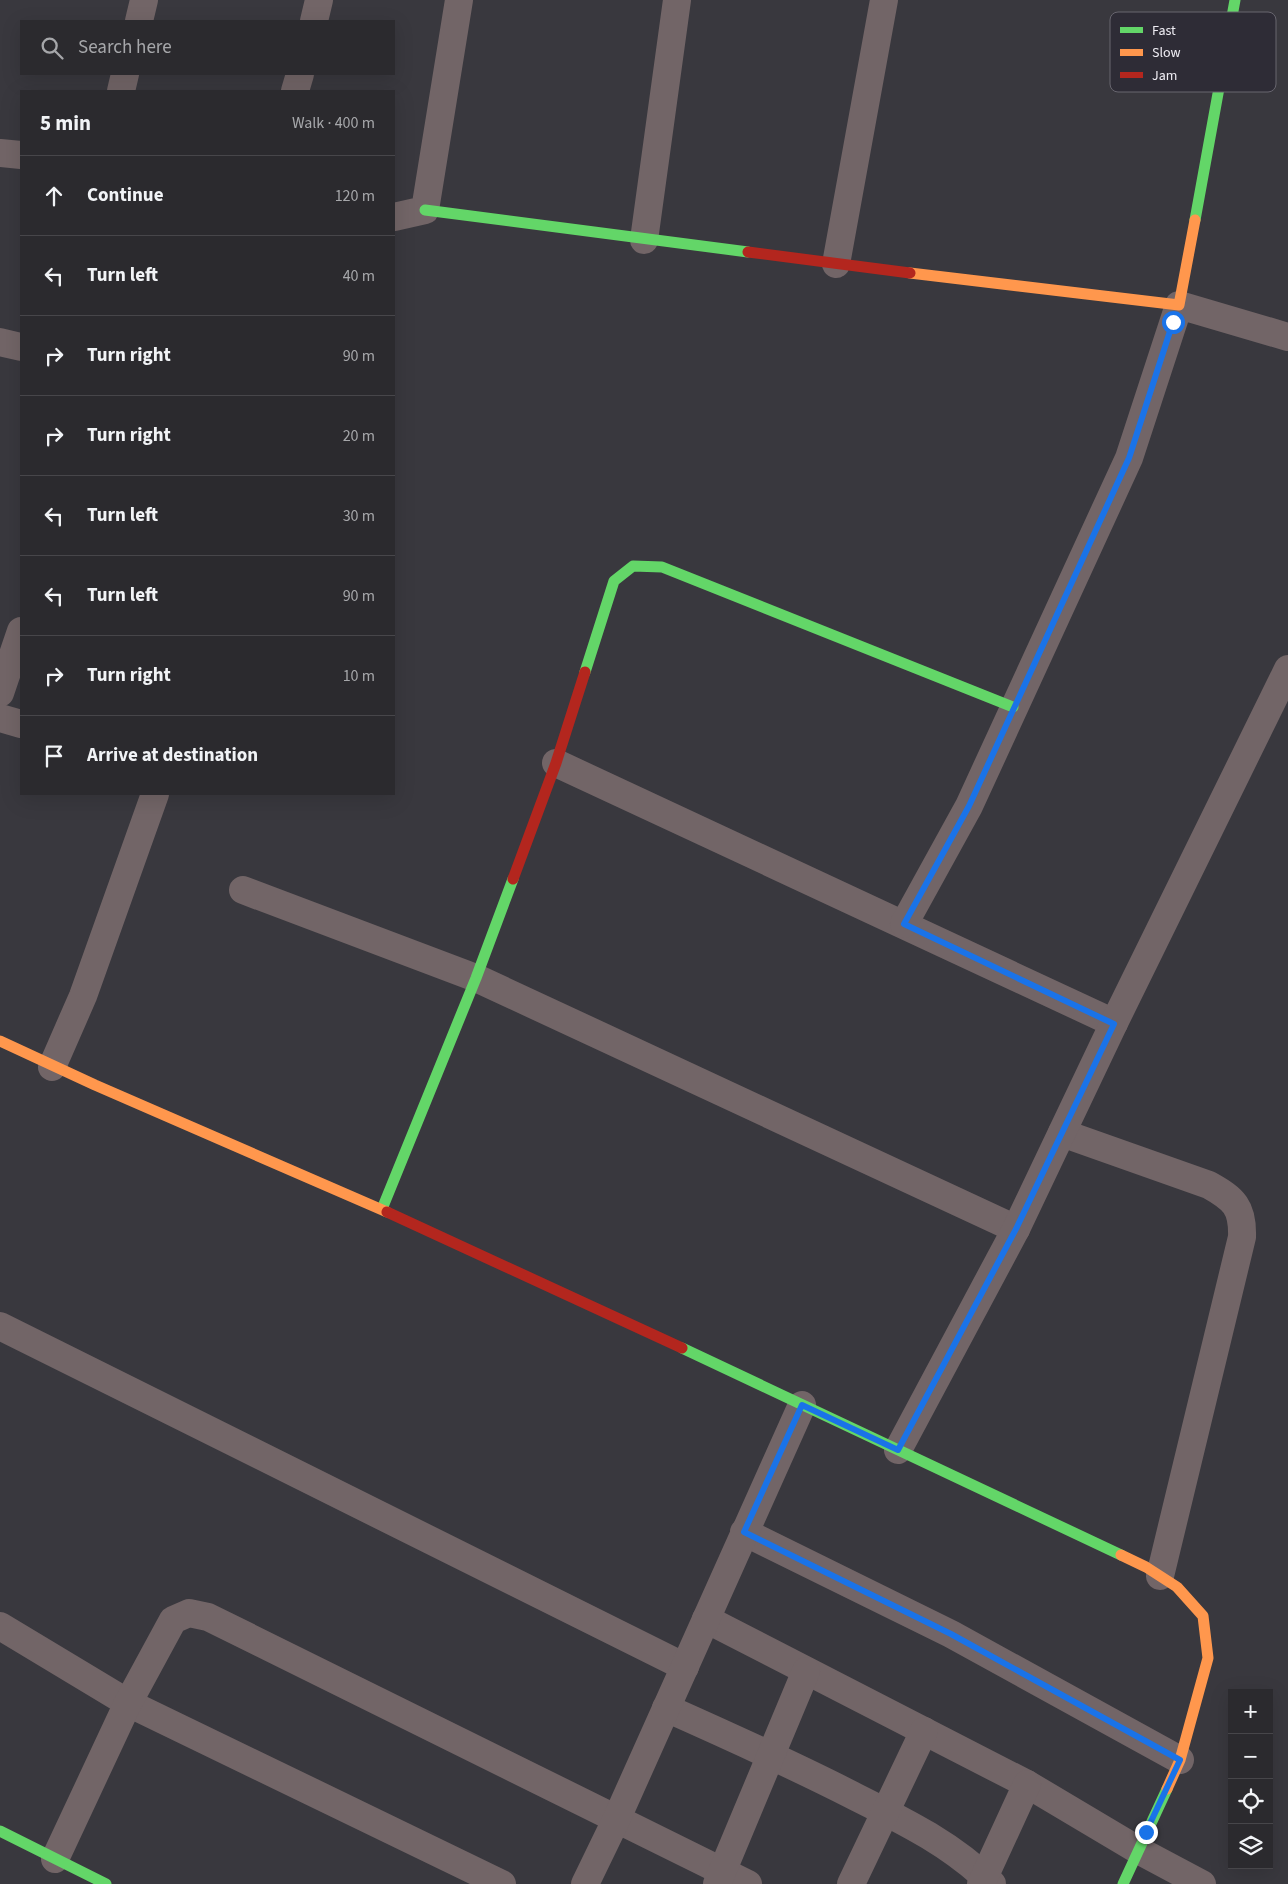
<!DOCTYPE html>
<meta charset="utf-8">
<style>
:root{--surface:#2b2a2e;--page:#333236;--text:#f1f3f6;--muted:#a6a7aa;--line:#47464a}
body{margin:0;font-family:"Source Sans 3",sans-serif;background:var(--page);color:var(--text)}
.controls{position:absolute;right:15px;bottom:15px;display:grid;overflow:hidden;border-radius:0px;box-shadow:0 5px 20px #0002}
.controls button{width:45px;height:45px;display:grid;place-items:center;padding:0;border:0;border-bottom:1px solid var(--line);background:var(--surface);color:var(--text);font:25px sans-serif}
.stop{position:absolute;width:15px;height:15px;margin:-11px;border:4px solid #1a73e8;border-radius:50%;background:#fff}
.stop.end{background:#1a73e8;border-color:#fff;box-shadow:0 1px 5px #0008}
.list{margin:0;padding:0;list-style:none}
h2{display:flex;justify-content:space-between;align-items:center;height:65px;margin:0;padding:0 20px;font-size:21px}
h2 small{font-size:16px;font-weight:400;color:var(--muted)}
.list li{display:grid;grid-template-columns:32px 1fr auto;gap:15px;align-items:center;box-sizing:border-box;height:80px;padding:0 20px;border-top:1px solid var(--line)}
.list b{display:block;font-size:19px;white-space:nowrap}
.list em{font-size:16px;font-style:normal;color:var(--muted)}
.icon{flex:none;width:28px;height:28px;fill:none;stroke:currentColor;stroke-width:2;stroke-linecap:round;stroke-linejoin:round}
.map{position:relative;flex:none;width:1288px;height:1884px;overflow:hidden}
.search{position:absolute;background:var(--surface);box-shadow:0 5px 20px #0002;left:20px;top:20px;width:375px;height:55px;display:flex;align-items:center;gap:12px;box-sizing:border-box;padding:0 18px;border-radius:0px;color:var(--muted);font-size:19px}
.panel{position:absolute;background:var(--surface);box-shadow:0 5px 20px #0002;left:20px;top:90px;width:375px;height:705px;border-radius:0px}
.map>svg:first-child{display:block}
</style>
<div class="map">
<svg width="1288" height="1884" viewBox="0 0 1288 1884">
<rect width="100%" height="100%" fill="#39383e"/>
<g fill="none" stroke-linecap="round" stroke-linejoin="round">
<g stroke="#726567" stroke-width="28">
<polyline points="139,21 144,0"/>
<polyline points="314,21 319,0"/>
<polyline points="121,91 125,74"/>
<polyline points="295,91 300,74"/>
<polyline points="0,153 21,155"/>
<polyline points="394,217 425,210 459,0"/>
<polyline points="644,240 677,0"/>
<polyline points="836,264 884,0"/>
<polyline points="0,342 21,347"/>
<polyline points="0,693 21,631"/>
<polyline points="0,718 21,724"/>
<polyline points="556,763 1114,1023"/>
<polyline points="243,890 476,978 1016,1229"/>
<polyline points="904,924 969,806 1129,458 1179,305 1288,337"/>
<polyline points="52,1067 83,996 155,794"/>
<path d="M1062,1133l147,52c25,14 34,22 33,52l-82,339"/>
<polyline points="0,1326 685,1667"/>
<polyline points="898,1450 1016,1229 1114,1023 1288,669"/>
<polyline points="744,1532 951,1634 1180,1760"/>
<polyline points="706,1619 1027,1784 1138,1850 1202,1884"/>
<polyline points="0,1626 128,1703 502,1884"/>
<path d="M666,1708c63,28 125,56 186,87 50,25 100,49 140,89"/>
<polyline points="55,1859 128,1703 173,1620 189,1613 208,1617 748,1884"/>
<polyline points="585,1884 617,1818 802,1405"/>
<polyline points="717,1884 806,1671"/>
<polyline points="851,1884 924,1731"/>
<polyline points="981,1884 1027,1784"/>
</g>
<g stroke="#63d668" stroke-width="11">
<polyline points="425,210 748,252"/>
<polyline points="1195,220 1235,0"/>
<polyline points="585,672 614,581 633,566 662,567 1013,707"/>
<polyline points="382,1209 476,978 513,879"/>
<polyline points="682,1348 1121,1555"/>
<polyline points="0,1831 106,1884"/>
<polyline points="1123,1884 1167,1789"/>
</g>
<g stroke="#ff974d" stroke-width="11">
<polyline points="910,273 1179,305 1195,220"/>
<polyline points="0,1041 95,1085 387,1212"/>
<polyline points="1121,1555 1146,1567 1177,1587 1203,1616 1208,1658 1180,1760 1167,1789"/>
</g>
<g stroke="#b3261e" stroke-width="11">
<polyline points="748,252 910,273"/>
<polyline points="513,879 556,763 585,672"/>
<polyline points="387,1212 682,1348"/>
</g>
</g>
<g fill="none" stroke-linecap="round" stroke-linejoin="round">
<polyline stroke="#1a73e8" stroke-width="6" points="1146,1832 1180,1760 951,1634 744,1532 802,1405 898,1450 1016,1229 1114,1024 904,924 969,806 1129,458 1173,322"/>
</g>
<rect x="1110" y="12" width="166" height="80" rx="8" fill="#2e2c36" stroke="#68666f" stroke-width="1"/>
<rect x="1120" y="27" width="23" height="6" fill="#63d668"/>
<rect x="1120" y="49" width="23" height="7" fill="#ff974d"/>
<rect x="1120" y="72" width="23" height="6" fill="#b3261e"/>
<g font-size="14" fill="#eeecf3">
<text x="1152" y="35">Fast</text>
<text x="1152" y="57">Slow</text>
<text x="1152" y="80">Jam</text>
</g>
</svg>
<div class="controls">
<button>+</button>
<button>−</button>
<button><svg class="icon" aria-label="locate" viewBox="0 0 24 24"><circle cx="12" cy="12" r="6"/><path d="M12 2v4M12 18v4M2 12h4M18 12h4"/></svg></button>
<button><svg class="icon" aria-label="layers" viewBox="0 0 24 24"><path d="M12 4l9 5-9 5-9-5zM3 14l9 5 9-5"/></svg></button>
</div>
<div class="stop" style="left:1173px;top:322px"></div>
<div class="stop end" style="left:1146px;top:1832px"></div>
<div class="search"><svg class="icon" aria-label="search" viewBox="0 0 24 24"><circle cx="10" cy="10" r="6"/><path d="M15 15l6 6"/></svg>Search here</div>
<section class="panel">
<h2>5 min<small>Walk · 400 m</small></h2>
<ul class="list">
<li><svg class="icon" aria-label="ahead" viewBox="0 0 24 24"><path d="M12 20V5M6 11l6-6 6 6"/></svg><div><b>Continue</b></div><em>120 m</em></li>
<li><svg class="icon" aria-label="left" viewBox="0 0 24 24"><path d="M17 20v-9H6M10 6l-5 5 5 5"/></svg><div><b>Turn left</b></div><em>40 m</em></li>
<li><svg class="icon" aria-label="right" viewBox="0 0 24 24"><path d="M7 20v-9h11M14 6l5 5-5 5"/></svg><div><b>Turn right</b></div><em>90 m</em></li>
<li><svg class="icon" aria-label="right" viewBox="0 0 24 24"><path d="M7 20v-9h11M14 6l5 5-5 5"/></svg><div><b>Turn right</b></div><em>20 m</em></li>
<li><svg class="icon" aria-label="left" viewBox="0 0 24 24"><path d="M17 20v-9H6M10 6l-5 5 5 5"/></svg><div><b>Turn left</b></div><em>30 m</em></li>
<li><svg class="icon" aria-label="left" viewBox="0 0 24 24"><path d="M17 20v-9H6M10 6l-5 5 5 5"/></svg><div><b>Turn left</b></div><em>90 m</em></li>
<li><svg class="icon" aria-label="right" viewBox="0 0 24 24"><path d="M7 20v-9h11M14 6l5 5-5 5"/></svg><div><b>Turn right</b></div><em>10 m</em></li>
<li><svg class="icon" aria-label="arrive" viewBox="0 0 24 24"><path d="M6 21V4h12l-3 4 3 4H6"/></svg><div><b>Arrive at destination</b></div></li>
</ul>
</section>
</div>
